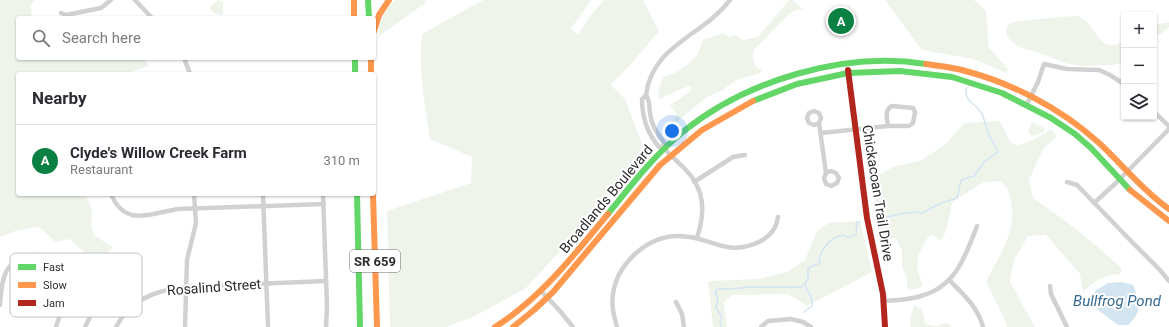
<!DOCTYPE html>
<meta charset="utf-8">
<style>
:root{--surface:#fff;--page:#f7f7f7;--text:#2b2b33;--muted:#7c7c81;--line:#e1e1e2;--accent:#0b8043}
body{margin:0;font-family:Roboto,sans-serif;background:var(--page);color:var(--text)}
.controls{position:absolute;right:12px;top:12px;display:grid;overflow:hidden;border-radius:4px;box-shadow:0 1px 3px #0004}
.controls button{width:36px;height:36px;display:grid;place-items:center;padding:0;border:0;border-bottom:1px solid var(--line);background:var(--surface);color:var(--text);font:20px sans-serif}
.you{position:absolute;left:672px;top:131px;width:14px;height:14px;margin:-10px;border:3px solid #fff;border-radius:50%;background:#1a73e8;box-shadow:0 0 0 6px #1a73e833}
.badge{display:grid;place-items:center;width:26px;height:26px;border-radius:50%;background:var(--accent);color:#fff;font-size:13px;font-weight:700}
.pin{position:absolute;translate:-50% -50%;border:2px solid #fff;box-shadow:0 1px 4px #0006}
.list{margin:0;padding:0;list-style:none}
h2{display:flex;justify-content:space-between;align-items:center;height:52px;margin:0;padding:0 16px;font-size:17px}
h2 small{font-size:13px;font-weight:400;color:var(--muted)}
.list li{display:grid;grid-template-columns:26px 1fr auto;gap:12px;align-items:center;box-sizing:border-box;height:72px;padding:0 16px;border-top:1px solid var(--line)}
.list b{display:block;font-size:15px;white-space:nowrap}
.list p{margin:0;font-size:13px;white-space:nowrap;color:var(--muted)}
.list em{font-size:13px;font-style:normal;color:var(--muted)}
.icon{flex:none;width:22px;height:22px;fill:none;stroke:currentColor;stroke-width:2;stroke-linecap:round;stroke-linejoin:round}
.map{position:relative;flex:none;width:1169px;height:327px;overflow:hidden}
.search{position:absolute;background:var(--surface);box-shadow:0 1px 3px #0004;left:16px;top:16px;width:360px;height:44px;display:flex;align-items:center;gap:10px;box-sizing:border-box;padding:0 14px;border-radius:4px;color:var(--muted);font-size:15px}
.panel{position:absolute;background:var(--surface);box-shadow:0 1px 3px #0004;left:16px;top:72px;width:360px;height:124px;border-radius:4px}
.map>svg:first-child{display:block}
</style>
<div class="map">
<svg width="1169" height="327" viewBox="0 0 1169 327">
<rect width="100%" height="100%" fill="#fff"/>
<g fill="#eef4ea">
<polygon points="0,0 35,0 31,5 32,18 18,18 18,58 144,58 149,66 125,74 18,74 18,194 85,194 92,209 91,225 95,236 113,247 105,257 95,263 70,239 56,242 39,227 18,230 0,237"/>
<path d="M218,0l5,2c0,3 0,8 0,10l-1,3 -8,-2 -4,-4 1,-3z"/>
<path d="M396,0h30l-2,4 -45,32c0,-18 3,-24 17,-36z"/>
<path d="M483,0h108l-20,29 7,6 12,-19 14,-16h39l16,31 -28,33 -20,21 14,14 18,48 -70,90 -47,51 -51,28 -29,11h-56l-3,-116 84,-28 1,-26 -42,-18c-5,-34 -12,-70 -8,-105z"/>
<path d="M789,0h3l11,9 -8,1 -7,5 -34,35 -2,6 4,11 6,3 -1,3 -23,6 -17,12 -14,6 -43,35 -3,-5 16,-10 -1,-4 -6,-8 21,-14 -1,-5 -9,3 -21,10 -2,-7 5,-15c12,-3 29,-13 35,-24 2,-4 4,-9 5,-13l20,-7 6,4 6,-2 8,5 15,-3z"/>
<polygon points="885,0 974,0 986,11 989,48 1008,69 1007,73 973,59 922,50"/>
<path d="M1078,16c5,3 10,6 13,11 9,13 16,25 33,14v21l-11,3 -31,1 -18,-3 -15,-7 -30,-9 -10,-8 -3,-6 1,-7 5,-4 47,-5z"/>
<polygon points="1169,22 1169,27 1162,33 1154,37 1154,29 1159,24"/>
<path d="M1000,121l10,21 7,4 18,-7 16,-10 6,7 -14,13 -14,31 4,18c31,21 62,45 89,71l-2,5c-19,2 -23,6 -37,18l-3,-18 -34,-39 -18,1 -14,24 -4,22 25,45h-28l-3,-9 -18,-37c13,-24 31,-50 25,-78 -2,-11 -2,-14 -10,-22l-17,1 -32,20c-2,11 -4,31 -12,39l-5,-5 -5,-1c-7,8 -15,24 -12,35 1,5 3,10 5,15l-4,3 -10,2 -2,-4v-8l-5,-11v-16l-6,-13 -16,1 -9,-60 24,-13 25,-5 26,-17 18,-21z"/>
<polygon points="1032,122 1043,128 1045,131 1032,136 1028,131"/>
<polygon points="860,221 872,272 807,306 788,294 732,295 724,302 727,327 713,327 708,281 759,279 787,272 805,260 817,231 828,223"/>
<polygon points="914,305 922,309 925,324 936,326 946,323 951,325 950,327 910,327 911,316"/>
</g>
<path fill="#d4e5f2" d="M1122,282l11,3c3,5 6,20 5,26 -2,6 -6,10 -10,14h-10l-20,-15 -5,-8v-7l3,-5 12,-7z"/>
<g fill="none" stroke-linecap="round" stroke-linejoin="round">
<g stroke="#d4e5f2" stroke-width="1.5">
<path d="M875,220l25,-6 15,-2 7,1 19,-10 16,-5 4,-18 13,-4 10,-14 14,-10c-2,-6 -6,-11 -9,-17 -4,-8 -4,-18 -9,-24 -7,-10 -15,-8 -14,-23"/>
<path d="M804,312l8,-6c2,-10 -6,-13 -7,-23l3,-4v-11l12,-5 -1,-5c5,-12 11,-20 24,-23 5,3 8,3 13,-1l1,-12h3"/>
<polyline points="721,327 720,321 722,317 716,308 718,298 715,293 717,289 732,289 750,287 802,287 805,284"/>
</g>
<g stroke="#d1d1d1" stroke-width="4.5">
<polyline points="135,0 152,18"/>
<polyline points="61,13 66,15 101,8 111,0"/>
<polyline points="184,58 190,74"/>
<path d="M646,95c6,-50 57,-59 84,-95"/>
<path d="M646,95c4,6 3,11 4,18 1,11 7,21 14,29l-1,5h-4c-12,-14 -17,-30 -17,-48z"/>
<polyline points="1027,104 1038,82 1044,64 1067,69 1099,70 1110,75 1124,84"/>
<path d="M892,106l21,2 2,4 -2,11 -4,3h-21c-1,-8 -4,-16 4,-20z"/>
<polyline points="1154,112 1169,126"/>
<polyline points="819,123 814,125 809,123 807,118 809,113 814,111 819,113 821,118 819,123 826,173 824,178 826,184 831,186 837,183 839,178 836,173 831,171 826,173"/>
<polyline points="821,133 888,126"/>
<path d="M663,147c7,8 15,15 22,22 21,21 20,44 12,69"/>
<polyline points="694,182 733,157 745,155"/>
<polyline points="1067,182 1077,185 1130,240 1160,270 1169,281"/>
<path d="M111,194c14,34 41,19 67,15l146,-5"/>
<polyline points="263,194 268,327"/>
<polyline points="323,194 327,306 326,327"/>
<polyline points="1094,203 1116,183 1169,129"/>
<path d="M949,280c14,14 29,27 34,47"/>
<polyline points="1050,286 1051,294 1067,327"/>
<path d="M67,288c17,-2 20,1 33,11"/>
<polyline points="542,292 560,311 573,327"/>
<path d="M883,301c13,-1 26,-1 38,-5 35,-10 44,-39 56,-70"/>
<polyline points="676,302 682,314 684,327"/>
<path d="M0,305c1,-11 1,-23 6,-33 1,-3 3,-5 5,-7 17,-17 38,-11 50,7 3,4 6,10 6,17 0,9 -8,28 -11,38"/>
<path d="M85,327c10,-21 17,-29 33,-46"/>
<path d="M116,327c14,-28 41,-37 70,-40l140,-6"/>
<polyline points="185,327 187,260 196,223 194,194"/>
<path d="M617,327c-3,-11 -6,-22 -4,-33 4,-30 34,-58 65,-58 32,-1 47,23 83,5 10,-6 15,-12 17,-24"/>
<polyline points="761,327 768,321 791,319 803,322 811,327"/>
</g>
<g stroke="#63d668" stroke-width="6">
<polyline points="368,0 369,18"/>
<polyline points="355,58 355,74"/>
<polyline points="753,101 797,84 848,73 900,71 952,77 1002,93 1051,118 1075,134 1091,148 1130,190"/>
<polyline points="357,194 360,327"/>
<path d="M608,214c23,-29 47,-60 76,-83 63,-51 161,-80 242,-67"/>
</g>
<g stroke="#ff974d" stroke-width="6">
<polyline points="354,0 354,18"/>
<polyline points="374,31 379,15 389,0"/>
<polyline points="371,58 371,74"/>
<path d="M926,64c12,2 24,3 36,6 50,13 98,38 136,72 24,22 44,48 71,67"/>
<polyline points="1130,190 1169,221"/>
<polyline points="373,194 377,327"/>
<path d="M495,327c46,-29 79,-72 113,-113"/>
<polyline points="513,327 534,310 553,292 660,165 702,130 753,101"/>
</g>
<polyline stroke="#b3261e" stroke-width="6" points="848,70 867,218 883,294 885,327"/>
</g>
<g text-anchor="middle" stroke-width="4" stroke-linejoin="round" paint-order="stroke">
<rect fill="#fff" stroke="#6b6b6b" stroke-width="1" x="350" y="250" width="50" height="22" rx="3"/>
<g font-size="13" font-weight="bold" fill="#2c2c2c">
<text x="375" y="266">SR 659</text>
</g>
<g font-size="14" fill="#2c2c2c" stroke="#fff">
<text transform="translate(878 193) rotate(81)" y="5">Chickacoan Trail Drive</text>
<text transform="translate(606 199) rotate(-50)" y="5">Broadlands Boulevard</text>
<text transform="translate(214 287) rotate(-4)" y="5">Rosalind Street</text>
</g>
<g font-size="15" font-style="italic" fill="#366991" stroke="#fff">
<text x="1117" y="306">Bullfrog Pond</text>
</g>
</g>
<rect x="10" y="253" width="132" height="64" rx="6" fill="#fff" stroke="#c0c0c0" stroke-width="1"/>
<rect x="18" y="264" width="18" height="6" fill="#63d668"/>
<rect x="18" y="282" width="18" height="6" fill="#ff974d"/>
<rect x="18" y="300" width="18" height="6" fill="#b3261e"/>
<g font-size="11" fill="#2c2c2c">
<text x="43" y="271">Fast</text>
<text x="43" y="289">Slow</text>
<text x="43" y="307">Jam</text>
</g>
</svg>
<div class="controls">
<button>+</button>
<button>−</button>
<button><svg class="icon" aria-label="layers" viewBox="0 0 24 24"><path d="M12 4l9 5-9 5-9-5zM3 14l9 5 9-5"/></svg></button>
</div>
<div class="you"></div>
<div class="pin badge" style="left:841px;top:21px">A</div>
<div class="search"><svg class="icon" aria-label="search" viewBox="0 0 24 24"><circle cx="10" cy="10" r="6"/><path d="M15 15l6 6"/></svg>Search here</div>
<section class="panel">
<h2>Nearby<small></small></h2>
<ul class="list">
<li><span class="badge">A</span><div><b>Clyde's Willow Creek Farm</b><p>Restaurant</p></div><em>310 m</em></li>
</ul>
</section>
</div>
